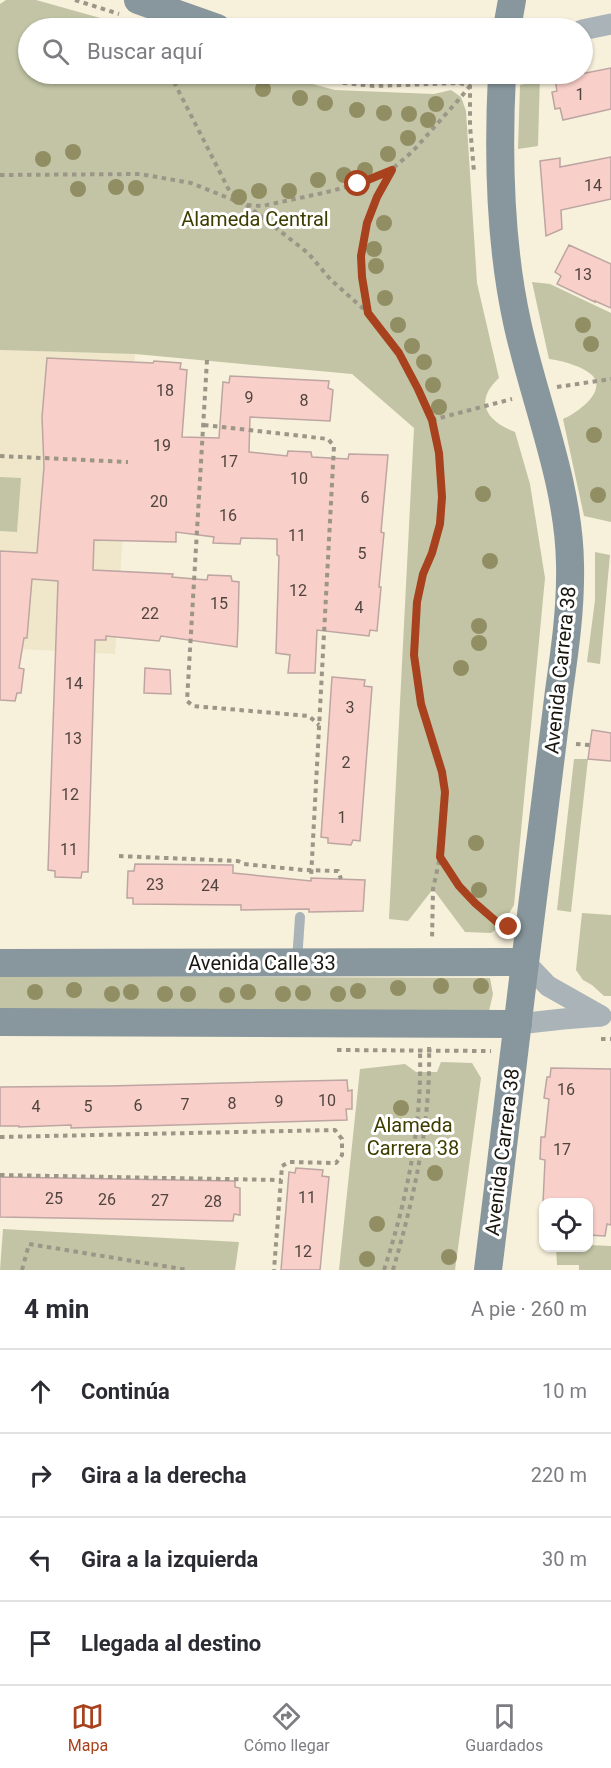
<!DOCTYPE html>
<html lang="es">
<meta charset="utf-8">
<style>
:root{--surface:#fff;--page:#f7f7f7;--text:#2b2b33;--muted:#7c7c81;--line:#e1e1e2;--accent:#a8411d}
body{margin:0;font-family:Roboto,sans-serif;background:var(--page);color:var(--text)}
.controls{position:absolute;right:18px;bottom:18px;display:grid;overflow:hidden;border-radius:12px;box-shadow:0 2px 4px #0004}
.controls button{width:54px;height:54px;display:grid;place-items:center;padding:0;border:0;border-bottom:2px solid var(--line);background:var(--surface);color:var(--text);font:30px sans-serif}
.stop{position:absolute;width:18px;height:18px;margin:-14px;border:4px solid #a8411d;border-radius:50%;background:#fff}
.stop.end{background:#a8411d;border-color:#fff;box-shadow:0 2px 6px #0008}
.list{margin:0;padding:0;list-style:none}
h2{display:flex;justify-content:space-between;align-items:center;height:78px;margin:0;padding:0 24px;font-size:26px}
h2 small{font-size:20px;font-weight:400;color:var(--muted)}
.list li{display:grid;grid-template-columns:39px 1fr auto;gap:18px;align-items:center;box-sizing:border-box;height:84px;padding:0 24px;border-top:2px solid var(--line)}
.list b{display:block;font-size:22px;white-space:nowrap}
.list em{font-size:20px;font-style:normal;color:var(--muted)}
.icon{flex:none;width:33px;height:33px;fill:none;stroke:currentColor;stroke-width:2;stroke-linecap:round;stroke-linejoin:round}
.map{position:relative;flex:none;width:611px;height:1270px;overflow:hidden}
.search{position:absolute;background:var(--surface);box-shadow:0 2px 4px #0004;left:18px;right:18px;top:18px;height:66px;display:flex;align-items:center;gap:15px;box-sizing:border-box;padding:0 21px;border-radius:33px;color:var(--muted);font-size:22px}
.sheet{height:414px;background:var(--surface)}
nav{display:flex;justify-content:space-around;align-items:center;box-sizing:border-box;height:84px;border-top:2px solid var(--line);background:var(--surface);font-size:16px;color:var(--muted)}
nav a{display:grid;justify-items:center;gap:3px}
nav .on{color:var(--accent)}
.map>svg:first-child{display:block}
</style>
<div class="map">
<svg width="611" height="1270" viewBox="0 0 611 1270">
<rect width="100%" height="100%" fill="#f7f0db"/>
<polygon fill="#f0e7ca" points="0,350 135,354 115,654 0,648"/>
<g fill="#c2c4a5">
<path d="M6,0h30l100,28h-108v46h247l60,16 99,4 17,-4 10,7 5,14 11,172 22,95c-26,24 -12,43 16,54l15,52 15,94 -31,327 -12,20 -11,8 -26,-1 -32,-43 -25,32 -19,-2 25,-491 -62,-54 -217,-20 -135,-4v-346z"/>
<polygon points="534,74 540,74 538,146 518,149 520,85 532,82"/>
<path d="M532,282l18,2 61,29v209l-27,-6 -21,-97c12,-5 40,-24 32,-40 -5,-11 -35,-19 -46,-20z"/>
<polygon points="0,477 21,478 17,532 0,531"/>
<polygon points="595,552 610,555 600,664 587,662 595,600"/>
<polygon points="574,759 588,759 571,912 557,910"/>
<polygon points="582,913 611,915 611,996 604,996 592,985 583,980 576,970"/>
<polygon points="0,976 490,978 493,994 489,1011 0,1010"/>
<polygon points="441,1062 472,1063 481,1078 455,1270 339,1270 360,1069 405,1064 416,1072 437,1072"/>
<polygon points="3,1229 239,1242 235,1270 0,1270"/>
<polygon points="589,1245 611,1246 611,1270 579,1270 579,1265 557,1265 556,1248 588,1248"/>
</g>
<g fill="#f9cfca" stroke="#bda5a2" stroke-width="1.5">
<polygon points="611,68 611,109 563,120 560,108 555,109 552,92 557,91 555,79"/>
<polygon points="611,157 611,199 561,210 562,229 546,236 540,161 560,158 560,167"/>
<polygon points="569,245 611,264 611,308 595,301 595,302 557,284 561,276 555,272"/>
<polygon points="47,358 153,363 154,361 181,363 180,369 187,370 182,437 219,438 223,382 229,383 230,376 329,381 328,388 333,390 330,421 250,417 249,452 287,456 288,451 311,452 312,457 348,459 349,454 388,455 381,532 384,533 379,587 381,587 377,631 370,630 369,636 317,630 315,673 288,673 290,655 276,653 279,556 277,555 277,539 241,538 240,544 213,543 214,537 176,532 176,542 94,540 93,570 173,574 172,577 207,580 208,575 231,576 232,581 239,582 238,626 237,647 161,636 159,641 106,636 106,640 95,640 88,872 82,872 81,878 55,877 55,871 48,870 58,581 32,579 27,638 24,638 19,668 24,669 21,693 17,693 15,701 0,700 0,551 37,553 44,467 42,417"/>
<polygon points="145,668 170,670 171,694 144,693"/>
<polygon points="332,677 365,680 364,686 372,687 360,841 353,840 351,845 328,843 328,838 321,837"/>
<polygon points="592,730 611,733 611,761 588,759"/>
<polygon points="135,864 233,865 233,873 311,881 311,878 365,880 363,911 309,912 309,909 241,910 241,905 133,904 133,898 127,898 128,871 134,871"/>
<polygon points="551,1068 611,1069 611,1225 607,1224 605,1236 588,1235 588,1203 543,1203 545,1160 540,1159 541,1137 545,1137 549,1099 544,1098 547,1077 550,1077"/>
<polygon points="347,1080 348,1091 352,1090 352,1109 346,1109 347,1120 71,1128 71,1125 19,1127 19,1126 0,1126 0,1087 109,1086"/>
<polygon points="296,1168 323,1170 322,1176 329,1177 320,1270 281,1270 289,1172 295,1173"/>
<polygon points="0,1177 235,1181 235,1187 240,1188 240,1215 234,1214 233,1221 0,1217"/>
</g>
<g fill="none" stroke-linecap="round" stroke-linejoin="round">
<g stroke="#9b9687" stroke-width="4" stroke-dasharray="4.5 4.5" stroke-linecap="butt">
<polyline points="75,0 119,14"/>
<polyline points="170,74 230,192 308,253 331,280 368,313 399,353 418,389 432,420 439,453 442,497 440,524 432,553 423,574 417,602 414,655 421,704 442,773 445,792 440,857 433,889 432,940"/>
<polyline points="308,74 344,83 374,86 459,83 470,86 470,126 474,172"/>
<polyline points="0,175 140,174 191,183 246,205 262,206 323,193 358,184 391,170 413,151 461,97 470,86 475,74"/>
<path d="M368,312c-4,-18 -7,-37 -7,-55 1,-30 15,-62 30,-87"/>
<polyline points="207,360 187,701 193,706 309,716 319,725"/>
<polyline points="557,387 611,379"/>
<polyline points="432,420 512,399"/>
<polyline points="204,425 328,439 334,446 311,878"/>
<polyline points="0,456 128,462"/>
<polyline points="576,744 590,745"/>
<polyline points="119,856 238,861 244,864 303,870 338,871 341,879"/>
<polyline points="440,858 459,886 475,903 505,929"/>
<polyline points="601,1039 611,1039"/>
<polyline points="337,1050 491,1051"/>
<polyline points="0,1137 335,1130 342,1139 342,1155 336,1163 289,1162 282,1166 274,1270"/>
<polyline points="0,1175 281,1180"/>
<polyline points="22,1270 29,1244 188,1270"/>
<path d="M384,1270c23,-71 38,-144 36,-218"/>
<path d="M393,1270c21,-72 38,-148 36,-223"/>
</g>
<polyline stroke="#aab4b8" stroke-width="10" points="297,961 300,917"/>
<g stroke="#aab4b8" stroke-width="21">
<polyline points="582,30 611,24"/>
<polyline points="525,962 548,986 601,1016"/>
<polyline points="518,1024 563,1019 601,1016"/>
</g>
<g stroke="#88979d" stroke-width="28">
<polyline points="138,0 217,28"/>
<polyline points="507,28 512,0"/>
<polyline points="0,963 525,962"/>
<polyline points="0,1022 518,1024"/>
<path d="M488,1270c18,-145 34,-290 53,-434 6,-48 12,-97 18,-145 6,-42 12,-84 11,-127 -1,-81 -36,-163 -53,-242 -17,-78 -19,-169 -15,-248"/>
</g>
</g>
<g fill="#918e63">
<circle cx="263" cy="89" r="8"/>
<circle cx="300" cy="98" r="8"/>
<circle cx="325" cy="103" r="8"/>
<circle cx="436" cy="104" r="8"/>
<circle cx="357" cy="110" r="8"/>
<circle cx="384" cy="113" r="8"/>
<circle cx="409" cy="114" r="8"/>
<circle cx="428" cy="120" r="8"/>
<circle cx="408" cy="138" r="8"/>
<circle cx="73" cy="152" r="8"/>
<circle cx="388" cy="154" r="8"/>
<circle cx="43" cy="159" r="8"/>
<circle cx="365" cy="170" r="8"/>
<circle cx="344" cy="175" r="8"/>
<circle cx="318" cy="180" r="8"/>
<circle cx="116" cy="187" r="8"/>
<circle cx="136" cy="188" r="8"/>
<circle cx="78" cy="189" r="8"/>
<circle cx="259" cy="191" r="8"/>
<circle cx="289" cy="191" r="8"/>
<circle cx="239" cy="197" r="8"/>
<circle cx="384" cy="223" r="8"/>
<circle cx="374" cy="249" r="8"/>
<circle cx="376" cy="266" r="8"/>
<circle cx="385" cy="298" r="8"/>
<circle cx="398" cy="325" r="8"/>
<circle cx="583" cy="325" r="8"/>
<circle cx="591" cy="344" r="8"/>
<circle cx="412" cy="346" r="8"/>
<circle cx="424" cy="362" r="8"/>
<circle cx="433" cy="385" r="8"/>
<circle cx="439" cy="407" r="8"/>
<circle cx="594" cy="435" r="8"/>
<circle cx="483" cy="494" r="8"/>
<circle cx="598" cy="495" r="8"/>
<circle cx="490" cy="561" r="8"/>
<circle cx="479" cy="626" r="8"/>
<circle cx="479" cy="643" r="8"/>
<circle cx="461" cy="668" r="8"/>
<circle cx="476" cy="843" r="8"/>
<circle cx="479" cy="890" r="8"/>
<circle cx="441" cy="986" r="8"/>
<circle cx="481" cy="986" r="8"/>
<circle cx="398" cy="988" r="8"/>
<circle cx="74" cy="990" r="8"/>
<circle cx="358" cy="991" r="8"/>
<circle cx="35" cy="992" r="8"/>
<circle cx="131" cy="992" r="8"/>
<circle cx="248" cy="992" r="8"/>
<circle cx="303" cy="993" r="8"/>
<circle cx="112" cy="994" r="8"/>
<circle cx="165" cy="994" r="8"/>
<circle cx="188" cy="994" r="8"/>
<circle cx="283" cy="994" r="8"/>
<circle cx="338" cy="994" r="8"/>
<circle cx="227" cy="995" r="8"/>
<circle cx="401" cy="1108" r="8"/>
<circle cx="435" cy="1173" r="8"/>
<circle cx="377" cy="1224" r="8"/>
<circle cx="449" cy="1257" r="8"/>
<circle cx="367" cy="1259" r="8"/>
</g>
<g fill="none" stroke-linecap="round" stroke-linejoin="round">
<polyline stroke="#a8411d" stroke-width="8" points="358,184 392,170 377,197 367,223 361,256 362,277 368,313 399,353 418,389 432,420 439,453 442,497 440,524 432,553 423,574 417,602 414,655 421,704 442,772 445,792 440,857 459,886 475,903 506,930 509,927"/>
</g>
<g text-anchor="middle" stroke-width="6" stroke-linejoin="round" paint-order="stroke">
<g font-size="16" fill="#50443e">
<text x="580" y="100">1</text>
<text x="593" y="191">14</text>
<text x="583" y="280">13</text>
<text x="165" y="396">18</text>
<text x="249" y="403">9</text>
<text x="304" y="406">8</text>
<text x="162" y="451">19</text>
<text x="229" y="467">17</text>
<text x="299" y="484">10</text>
<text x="365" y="503">6</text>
<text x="159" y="507">20</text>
<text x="228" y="521">16</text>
<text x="297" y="541">11</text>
<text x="362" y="559">5</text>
<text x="298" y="596">12</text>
<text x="219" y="609">15</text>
<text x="359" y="613">4</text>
<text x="150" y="619">22</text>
<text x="74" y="689">14</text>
<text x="350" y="713">3</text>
<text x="73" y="744">13</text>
<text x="346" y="768">2</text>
<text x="70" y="800">12</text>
<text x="342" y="823">1</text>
<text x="69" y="855">11</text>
<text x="155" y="890">23</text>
<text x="210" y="891">24</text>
<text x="566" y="1095">16</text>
<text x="327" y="1106">10</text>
<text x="279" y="1107">9</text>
<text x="232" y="1109">8</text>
<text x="185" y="1110">7</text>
<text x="138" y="1111">6</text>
<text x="36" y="1112">4</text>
<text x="88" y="1112">5</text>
<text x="562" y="1155">17</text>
<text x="307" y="1203">11</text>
<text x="54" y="1204">25</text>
<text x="107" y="1205">26</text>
<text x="160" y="1206">27</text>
<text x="213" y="1207">28</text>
<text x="303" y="1257">12</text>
</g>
<g font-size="20" fill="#3d3d00" stroke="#fff">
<text x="255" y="226">Alameda Central</text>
<text x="413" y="1132">Alameda<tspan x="413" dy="23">Carrera 38</tspan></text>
</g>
<g font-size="20" fill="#18160f" stroke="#fff">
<text transform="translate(560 670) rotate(-84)" y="7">Avenida Carrera 38</text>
<text x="262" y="970">Avenida Calle 33</text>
<text transform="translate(502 1152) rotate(-83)" y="7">Avenida Carrera 38</text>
</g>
</g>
</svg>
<div class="controls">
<button><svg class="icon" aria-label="locate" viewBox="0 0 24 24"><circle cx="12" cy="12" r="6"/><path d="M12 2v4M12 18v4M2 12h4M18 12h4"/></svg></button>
</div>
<div class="stop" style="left:358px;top:184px"></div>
<div class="stop end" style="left:509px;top:927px"></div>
<div class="search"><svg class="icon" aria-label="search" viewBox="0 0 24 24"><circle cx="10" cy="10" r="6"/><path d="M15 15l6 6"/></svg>Buscar aquí</div>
</div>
<section class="sheet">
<h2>4 min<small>A pie · 260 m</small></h2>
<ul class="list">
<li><svg class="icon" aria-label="ahead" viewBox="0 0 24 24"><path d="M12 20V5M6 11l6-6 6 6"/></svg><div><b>Continúa</b></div><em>10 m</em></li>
<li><svg class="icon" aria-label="right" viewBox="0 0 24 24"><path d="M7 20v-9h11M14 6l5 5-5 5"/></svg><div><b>Gira a la derecha</b></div><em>220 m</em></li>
<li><svg class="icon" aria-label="left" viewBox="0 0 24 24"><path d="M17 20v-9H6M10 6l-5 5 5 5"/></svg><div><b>Gira a la izquierda</b></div><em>30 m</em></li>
<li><svg class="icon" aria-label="arrive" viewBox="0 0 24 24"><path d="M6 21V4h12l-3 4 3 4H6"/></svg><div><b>Llegada al destino</b></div></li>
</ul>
</section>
<nav>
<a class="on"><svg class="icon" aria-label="map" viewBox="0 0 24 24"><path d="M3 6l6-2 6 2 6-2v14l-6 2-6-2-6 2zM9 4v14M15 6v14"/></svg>Mapa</a>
<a><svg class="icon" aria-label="directions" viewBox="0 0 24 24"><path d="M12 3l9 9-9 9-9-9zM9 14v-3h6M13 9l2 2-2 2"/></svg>Cómo llegar</a>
<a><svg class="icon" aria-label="saved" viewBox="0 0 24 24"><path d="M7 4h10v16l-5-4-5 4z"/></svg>Guardados</a>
</nav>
